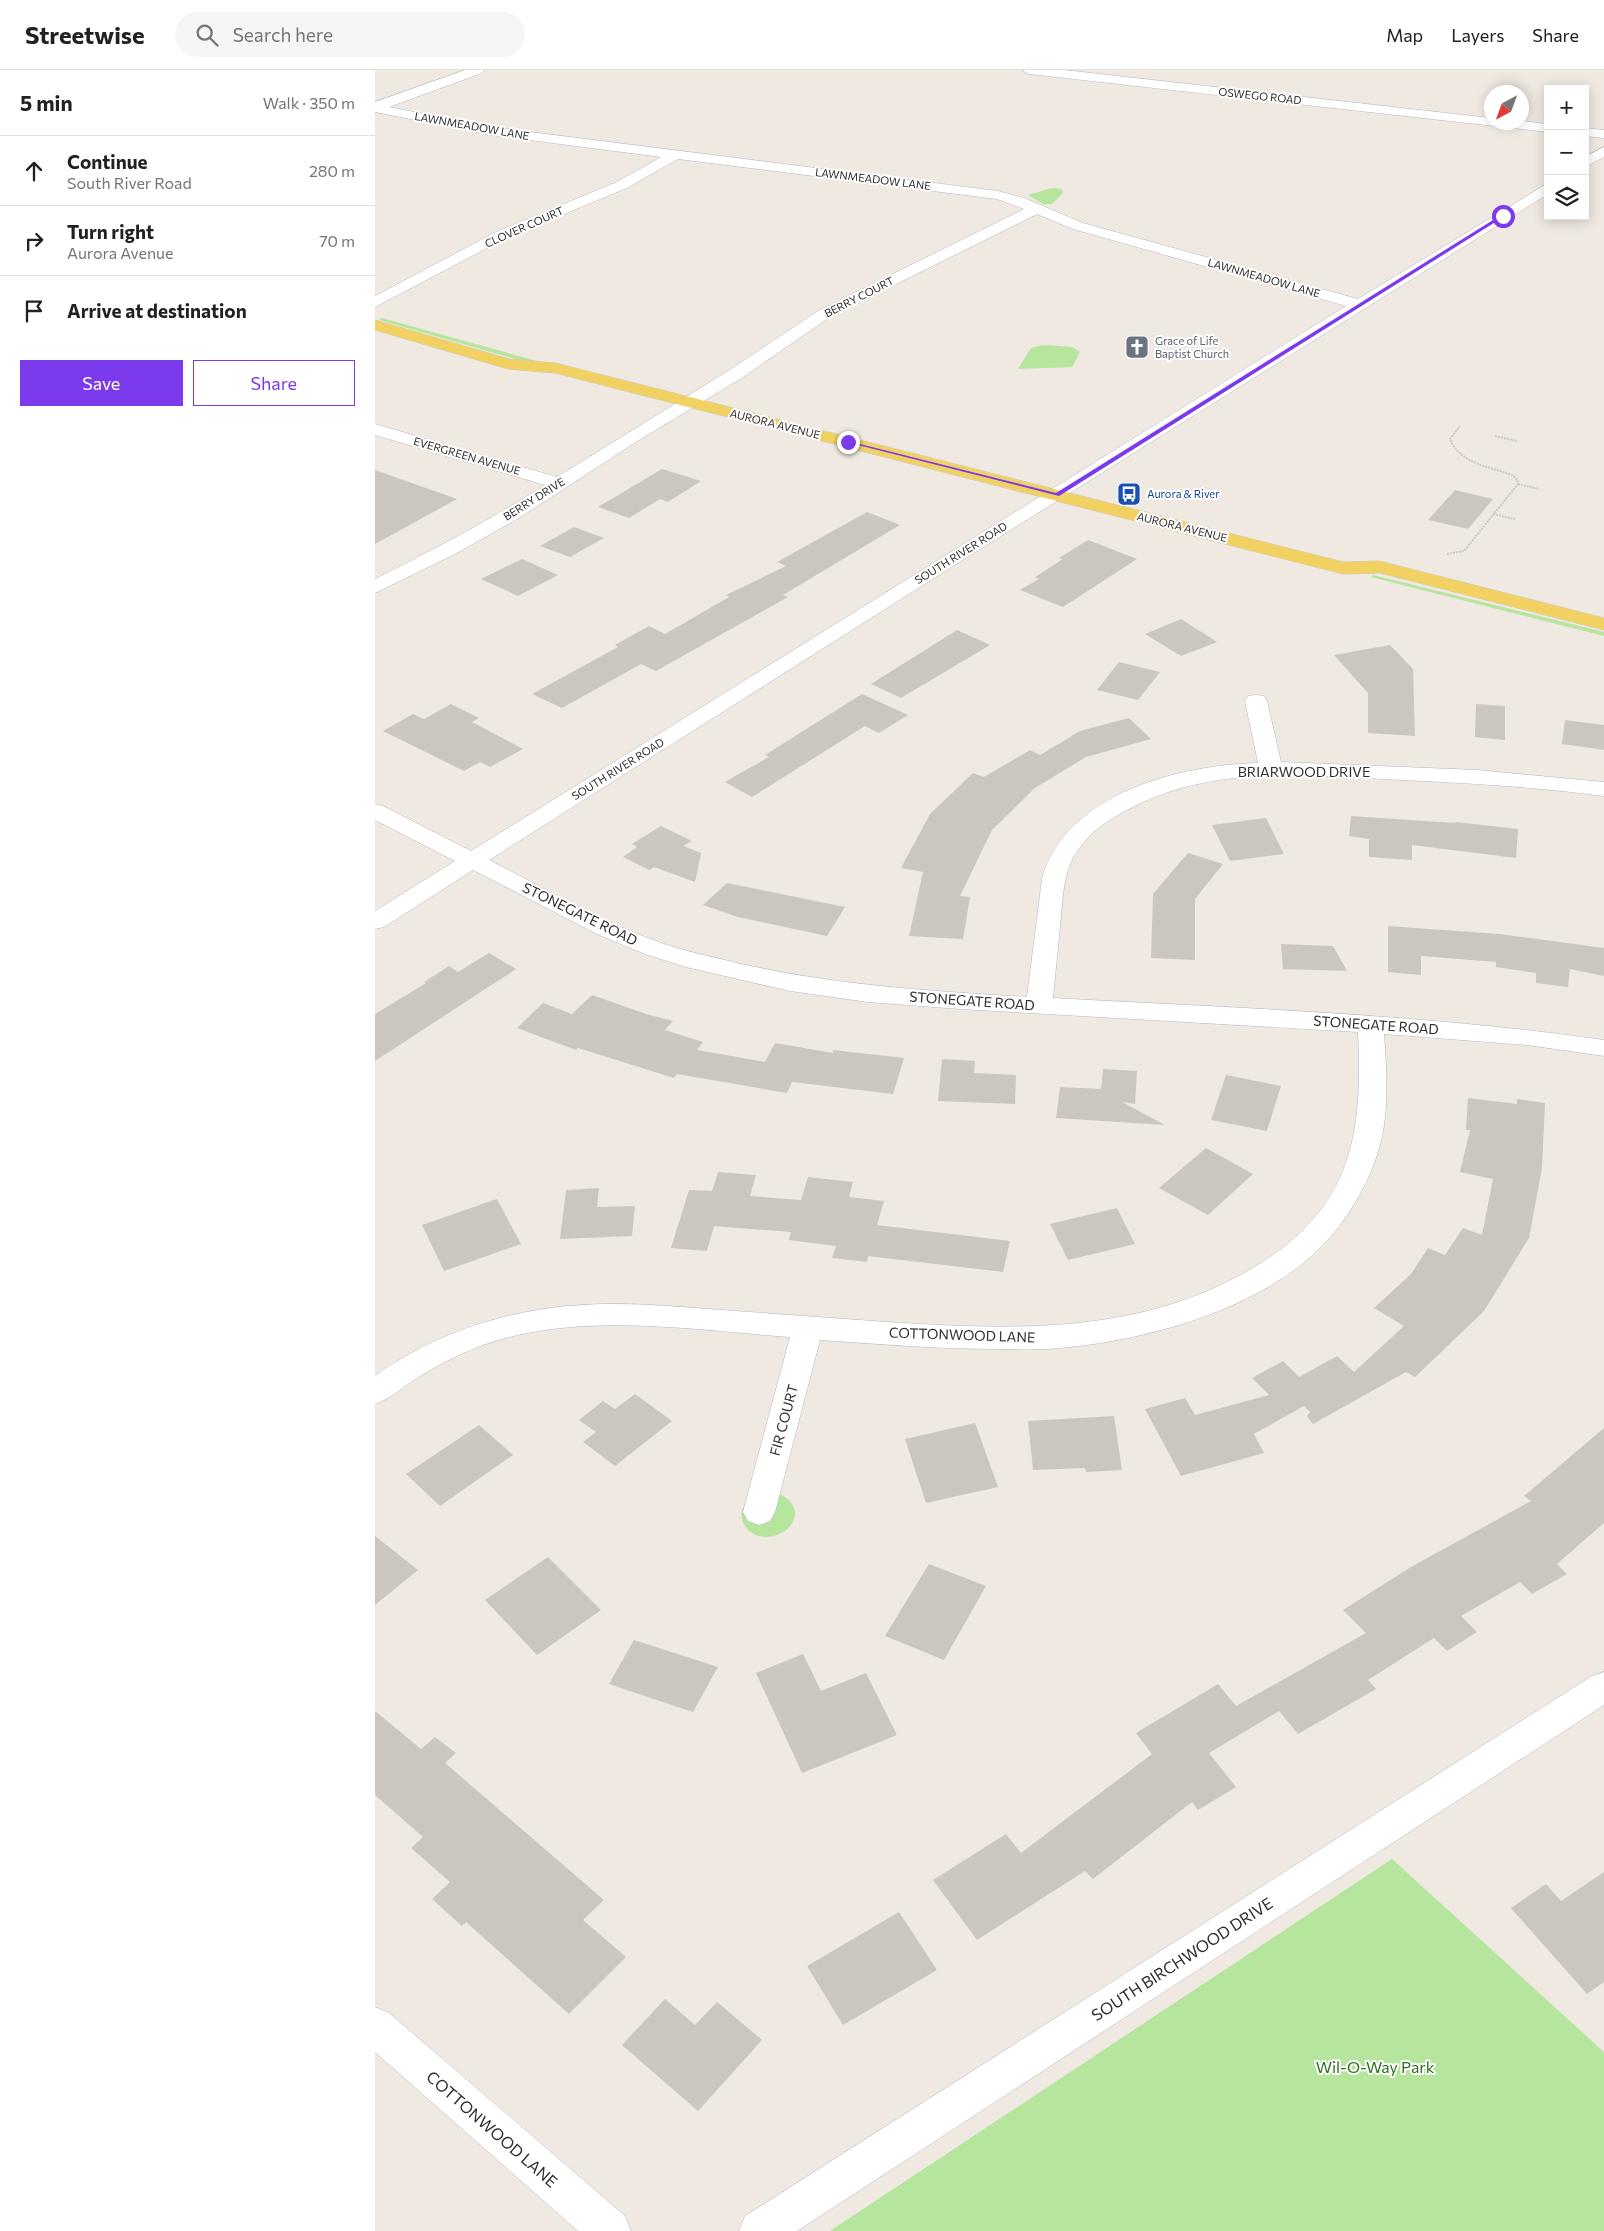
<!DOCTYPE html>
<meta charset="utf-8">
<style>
:root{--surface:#fff;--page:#f6f6f6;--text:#202124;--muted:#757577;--line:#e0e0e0;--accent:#7c3aed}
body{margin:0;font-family:Commissioner,sans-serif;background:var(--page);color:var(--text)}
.controls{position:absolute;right:15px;top:15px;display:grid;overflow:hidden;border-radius:0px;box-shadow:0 2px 12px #0003}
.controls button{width:45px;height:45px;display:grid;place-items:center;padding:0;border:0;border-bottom:1px solid var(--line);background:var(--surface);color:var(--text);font:25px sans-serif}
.compass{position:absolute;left:1109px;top:15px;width:45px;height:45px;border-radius:50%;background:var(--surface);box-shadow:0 2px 12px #0003;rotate:221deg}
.stop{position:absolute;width:15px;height:15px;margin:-11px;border:4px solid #7c3aed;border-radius:50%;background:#fff}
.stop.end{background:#7c3aed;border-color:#fff;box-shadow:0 1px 5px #0008}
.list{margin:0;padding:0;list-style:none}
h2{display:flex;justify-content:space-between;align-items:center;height:65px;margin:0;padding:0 20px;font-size:21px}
h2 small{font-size:16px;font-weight:400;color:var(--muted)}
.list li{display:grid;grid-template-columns:32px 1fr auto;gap:15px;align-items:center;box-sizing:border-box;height:70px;padding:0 20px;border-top:1px solid var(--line)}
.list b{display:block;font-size:19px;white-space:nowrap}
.list p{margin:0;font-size:16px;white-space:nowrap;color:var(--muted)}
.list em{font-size:16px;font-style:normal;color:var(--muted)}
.actions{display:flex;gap:10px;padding:15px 20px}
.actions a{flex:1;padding:11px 0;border:1px solid var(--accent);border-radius:0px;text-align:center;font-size:18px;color:var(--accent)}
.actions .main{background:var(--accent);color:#fff}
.icon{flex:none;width:28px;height:28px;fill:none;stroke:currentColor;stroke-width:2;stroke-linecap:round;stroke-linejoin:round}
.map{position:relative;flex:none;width:1229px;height:2161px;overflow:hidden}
header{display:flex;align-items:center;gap:30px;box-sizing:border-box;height:70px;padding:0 25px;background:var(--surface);border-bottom:1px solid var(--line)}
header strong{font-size:24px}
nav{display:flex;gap:28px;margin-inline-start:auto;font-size:18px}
.search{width:350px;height:45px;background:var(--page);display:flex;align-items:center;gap:12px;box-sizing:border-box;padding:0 18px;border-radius:28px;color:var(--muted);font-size:19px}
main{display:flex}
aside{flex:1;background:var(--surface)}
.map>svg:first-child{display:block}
</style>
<header>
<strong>Streetwise</strong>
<div class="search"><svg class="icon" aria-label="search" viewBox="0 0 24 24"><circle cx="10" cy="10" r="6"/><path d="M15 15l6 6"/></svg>Search here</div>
<nav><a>Map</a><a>Layers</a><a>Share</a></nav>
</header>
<main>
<aside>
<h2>5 min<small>Walk · 350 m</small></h2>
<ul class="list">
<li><svg class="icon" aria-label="ahead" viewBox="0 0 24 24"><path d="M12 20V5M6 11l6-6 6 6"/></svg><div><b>Continue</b><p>South River Road</p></div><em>280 m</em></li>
<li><svg class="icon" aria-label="right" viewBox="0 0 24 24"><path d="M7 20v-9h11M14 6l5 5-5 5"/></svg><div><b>Turn right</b><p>Aurora Avenue</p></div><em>70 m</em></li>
<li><svg class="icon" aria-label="arrive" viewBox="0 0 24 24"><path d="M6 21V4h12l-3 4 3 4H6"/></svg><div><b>Arrive at destination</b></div></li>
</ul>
<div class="actions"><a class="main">Save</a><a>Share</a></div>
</aside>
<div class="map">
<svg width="1229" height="2161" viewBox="0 0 1229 2161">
<rect width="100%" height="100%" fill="#efe9e1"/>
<g fill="#b6e59e">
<polygon points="677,118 686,119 688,123 677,134 668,134 653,125"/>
<polygon points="7,248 169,293 144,290 4,250"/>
<polygon points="668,275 697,277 705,282 697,297 643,299 656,278"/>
<polygon points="998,505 1229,562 1229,566 996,507"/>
<path d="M403,1423c41,20 -1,56 -26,40 -14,-9 -14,-27 0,-35 6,-4 19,-4 26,-5z"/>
<polygon points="1017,1789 1229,1982 1229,2161 455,2161"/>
</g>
<g fill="#cbc7bf">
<polygon points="287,399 326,411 293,432 285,429 254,448 223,437"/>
<polygon points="0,400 82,429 0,474"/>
<polygon points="1080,420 1118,429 1093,459 1053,450"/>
<polygon points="492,442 525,455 408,525 413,527 281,601 266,594 187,638 157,624 243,577 240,575 274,556 290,564 354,527 351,525 411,496 402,492"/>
<polygon points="199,457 229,468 195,487 165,476"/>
<polygon points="713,470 762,489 688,537 645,520 664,509 660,507 688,489 684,488"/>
<polygon points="147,489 183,505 143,526 106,509"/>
<polygon points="806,549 842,572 806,586 770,564"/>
<polygon points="582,560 615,575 526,628 496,614"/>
<polygon points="1015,575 1038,599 1040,666 993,663 993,623 959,585"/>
<polygon points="744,592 785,602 763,630 722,620"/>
<polygon points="487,624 533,645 504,663 490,656 377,727 350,712 394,687 390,685"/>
<polygon points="76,634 104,648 97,652 148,679 115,697 105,692 89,701 8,661 38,644 49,649"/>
<polygon points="1101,634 1130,636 1130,670 1100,667"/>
<polygon points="754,648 776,669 711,687 660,718 617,760 585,826 595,827 588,869 534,866 548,802 526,798 555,744 598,703 609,707 655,680 665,685 705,661"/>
<polygon points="1190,650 1229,655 1229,680 1187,674"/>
<polygon points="976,746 1080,753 1081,752 1143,759 1141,788 1037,775 1037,790 994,787 994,769 974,766"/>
<polygon points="891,748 909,784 855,791 837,755"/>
<polygon points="286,756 317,771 308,776 326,783 320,812 279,797 274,800 248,787 262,777 257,774"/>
<polygon points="813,783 848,794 820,829 820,890 776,888 778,824"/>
<polygon points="352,813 470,837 452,866 363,847 328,835"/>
<polygon points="1013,856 1124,864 1229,878 1229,906 1195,899 1193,917 1161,913 1161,903 1121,897 1121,892 1046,886 1046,905 1013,902"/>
<polygon points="906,874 958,876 972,901 908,899"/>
<polygon points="114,883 141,899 0,991 0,944 51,913 49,912 74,896 83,902"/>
<polygon points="217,925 271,944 298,951 290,960 328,972 322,980 390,992 400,973 458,983 458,980 529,988 518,1024 417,1012 412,1023 302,1004 299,1008 203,978 201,980 142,958 168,933 197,944"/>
<polygon points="567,989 600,991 599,1003 641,1005 640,1034 563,1031"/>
<polygon points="728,999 762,1001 760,1034 747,1032 790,1055 681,1048 685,1017 726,1019"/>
<polygon points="851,1005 906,1016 892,1061 836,1050"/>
<polygon points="1093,1028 1142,1034 1142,1029 1170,1033 1167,1098 1154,1168 1109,1241 1040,1307 1031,1302 938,1354 932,1346 935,1342 929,1336 879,1364 889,1383 806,1406 770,1339 810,1328 820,1345 894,1325 877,1308 908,1291 924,1307 962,1286 979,1302 1029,1256 999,1238 1036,1204 1053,1178 1070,1185 1088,1158 1107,1165 1118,1109 1085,1102 1095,1060 1091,1060"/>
<polygon points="831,1078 878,1104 833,1145 784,1118"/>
<polygon points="343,1102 381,1105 375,1126 426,1130 433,1107 478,1112 474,1127 509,1131 502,1155 635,1171 628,1202 493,1186 492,1192 457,1188 461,1176 414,1170 416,1162 339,1156 332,1181 296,1178 314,1120 337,1121"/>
<polygon points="224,1118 222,1137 260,1136 257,1166 185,1169 191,1120"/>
<polygon points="122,1129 146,1174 69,1201 47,1155"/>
<polygon points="742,1138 760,1174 693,1190 675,1154"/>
<polygon points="260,1324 297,1351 240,1396 208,1372 221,1362 204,1350 228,1331 240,1339"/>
<polygon points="739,1346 747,1400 711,1402 710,1398 658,1400 653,1351"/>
<polygon points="600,1353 623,1417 551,1433 530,1369"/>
<polygon points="104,1355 138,1385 65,1436 31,1404"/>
<polygon points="1229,1358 1229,1453 1182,1494 1192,1504 1157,1524 1145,1512 1086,1546 1102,1562 1072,1581 1059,1568 993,1610 1001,1619 923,1664 904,1641 834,1683 861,1717 823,1740 817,1732 718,1809 710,1801 602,1870 558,1810 631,1764 646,1783 777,1684 761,1663 843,1614 861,1636 991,1563 968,1540 1036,1497 1156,1431 1149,1426"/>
<polygon points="0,1466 43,1500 0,1535"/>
<polygon points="173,1487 226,1540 162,1585 110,1530"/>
<polygon points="554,1494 611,1516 569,1590 510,1566"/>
<polygon points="259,1570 343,1597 318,1642 234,1614"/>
<polygon points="428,1584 446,1621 491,1603 522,1665 427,1703 381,1603"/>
<polygon points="0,1641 46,1679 60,1667 81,1683 70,1693 229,1830 208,1850 251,1887 194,1944 91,1852 87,1856 57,1829 75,1812 36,1778 48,1767 0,1725"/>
<polygon points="1229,1802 1229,1912 1212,1924 1136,1838 1171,1814 1186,1831"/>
<polygon points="524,1842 562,1900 468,1955 432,1896"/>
<polygon points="290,1929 320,1955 342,1932 387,1970 323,2041 247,1975"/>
</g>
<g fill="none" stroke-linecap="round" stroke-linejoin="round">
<g stroke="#b4b7c1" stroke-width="1">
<g id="minor">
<path d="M90,0h19l-2,3 -93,34 102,20 507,64 26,7 59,25 275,76 190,-116v11l-576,360 -483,306c57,29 114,63 175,84 24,8 49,13 73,19 96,22 192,28 290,34l15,-118c24,-86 138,-114 216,-116l-13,-62 3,-5 8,-1 8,1 3,5 14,61 196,8 127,12v14c-68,-9 -135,-13 -203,-16 -93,-5 -190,-16 -274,30 -19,10 -37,22 -49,40 -16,22 -15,51 -18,77 -2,23 -5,47 -7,71 183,10 369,16 551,42v16l-77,-11 -143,-11c3,41 6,85 -8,124 -11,32 -30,63 -53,87 -65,67 -185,98 -276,104 -16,1 -33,0 -49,0 -59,0 -119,-5 -178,-9l-45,172 -5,9 -11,4 -11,-4 -5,-9 47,-175c-99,-7 -216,-27 -312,10 -21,8 -42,19 -61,31 -15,9 -26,21 -42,26v-28c57,-41 123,-63 193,-70 51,-5 102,0 154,4 55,4 110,8 165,12 123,8 248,13 359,-50 102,-57 118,-130 112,-240l-398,-23 -92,-7 -78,-11 -104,-24 -41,-13 -48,-20 -124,-64 -89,57 -9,2v-18l80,-50 -80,-41v-16l8,2 88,45 875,-545 -273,-77 -36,-15 -207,103 -90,62 -101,61 -120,78 -64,36 -80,39v-14c58,-29 115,-59 170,-94l-170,-50v-11l182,53 171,-106 90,-60 206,-102 -27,-10 -319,-40 -51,29 -121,50 -131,69v-11l121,-64 121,-50 44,-25 -170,-22 -116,-23v-10z"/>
<polygon points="647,0 689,0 1116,48 1116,52 1146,52 1146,51 1173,54 1173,62 654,4"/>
<polygon points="1210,58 1229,60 1229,68 1210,66"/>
<polygon points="1229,77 1229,87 1210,97 1210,87"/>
<polygon points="1229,1602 1229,1635 422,2161 364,2161 370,2146 1217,1606"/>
<polygon points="0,1937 14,1943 250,2146 256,2161 203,2161 0,1982"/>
</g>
</g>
<g stroke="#c9c9c9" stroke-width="1">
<polygon id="major" points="0,250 134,289 180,293 968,492 1005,491 1012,493 1229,548 1229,560 1005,503 968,504 180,303 133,299 0,260"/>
</g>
<g stroke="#c9c9c9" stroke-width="2" stroke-dasharray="2 1" stroke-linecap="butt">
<polyline points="1120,366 1142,371"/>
<polyline points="1143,414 1164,419"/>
<polyline points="1118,444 1140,449"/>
<path d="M1072,484l17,-3 54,-67 -1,-5 -5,-4c-22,-8 -53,-12 -62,-36l10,-13"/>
</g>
<use href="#minor" fill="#fff" fill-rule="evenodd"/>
<use href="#major" fill="#f2d163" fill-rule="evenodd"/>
</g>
<polygon fill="#7c3aed" points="1126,145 1130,146 684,426 471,372 473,371 681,423"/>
<defs>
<g id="church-square" transform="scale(1.25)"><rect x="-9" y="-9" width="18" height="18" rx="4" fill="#6b7280" stroke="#fff"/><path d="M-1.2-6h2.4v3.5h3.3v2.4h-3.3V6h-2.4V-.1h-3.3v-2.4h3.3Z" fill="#fff"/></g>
<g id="bus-square" transform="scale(1.25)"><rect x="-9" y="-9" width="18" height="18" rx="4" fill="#1a4fb4" stroke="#fff"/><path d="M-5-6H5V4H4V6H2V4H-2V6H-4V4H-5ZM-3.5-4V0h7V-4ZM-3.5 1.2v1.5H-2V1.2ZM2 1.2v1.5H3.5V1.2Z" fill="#fff"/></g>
</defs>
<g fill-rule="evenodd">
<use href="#church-square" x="762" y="277"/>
<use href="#bus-square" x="754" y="424"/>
</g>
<g text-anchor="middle" stroke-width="4" stroke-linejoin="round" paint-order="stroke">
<g font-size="11" fill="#2e2e2e" stroke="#fff">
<text transform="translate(885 26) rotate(6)" y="4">OSWEGO ROAD</text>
<text transform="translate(97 56) rotate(10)" y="4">LAWNMEADOW LANE</text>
<text transform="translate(498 109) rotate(7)" y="4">LAWNMEADOW LANE</text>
<text transform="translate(149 157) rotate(-24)" y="4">CLOVER COURT</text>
<text transform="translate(889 208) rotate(16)" y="4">LAWNMEADOW LANE</text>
<text transform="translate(484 227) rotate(-27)" y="4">BERRY COURT</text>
<text transform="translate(400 354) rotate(14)" y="4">AURORA AVENUE</text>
<text transform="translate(92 386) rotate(16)" y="4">EVERGREEN AVENUE</text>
<text transform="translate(159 429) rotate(-32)" y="4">BERRY DRIVE</text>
<text transform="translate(807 457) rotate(14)" y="4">AURORA AVENUE</text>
<text transform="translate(586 483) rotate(-32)" y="4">SOUTH RIVER ROAD</text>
<text transform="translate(243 699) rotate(-32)" y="4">SOUTH RIVER ROAD</text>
</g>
<g font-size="11" fill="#5b616d" stroke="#fff" text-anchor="start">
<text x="780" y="275">Grace of Life<tspan x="780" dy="13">Baptist Church</tspan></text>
</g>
<g font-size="11" fill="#164399" stroke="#fff" text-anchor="start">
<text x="772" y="428">Aurora &amp; River</text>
</g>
<g font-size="14" fill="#2e2e2e" stroke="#fff">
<text x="929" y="707">BRIARWOOD DRIVE</text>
<text transform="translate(205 844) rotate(26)" y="5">STONEGATE ROAD</text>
<text transform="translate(597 931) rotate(4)" y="5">STONEGATE ROAD</text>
<text transform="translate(1001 955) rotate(4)" y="5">STONEGATE ROAD</text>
<text transform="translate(587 1265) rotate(2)" y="5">COTTONWOOD LANE</text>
<text transform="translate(409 1350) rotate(-75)" y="5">FIR COURT</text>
</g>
<g font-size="16" fill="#2e2e2e" stroke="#fff">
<text transform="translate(807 1889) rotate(-33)" y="6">SOUTH BIRCHWOOD DRIVE</text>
<text transform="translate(117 2059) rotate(41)" y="6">COTTONWOOD LANE</text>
</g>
<g font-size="16" fill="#2c6e1b" stroke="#fff">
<text x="1000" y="2003">Wil-O-Way Park</text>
</g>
</g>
</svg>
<div class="controls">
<button>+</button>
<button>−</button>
<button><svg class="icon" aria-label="layers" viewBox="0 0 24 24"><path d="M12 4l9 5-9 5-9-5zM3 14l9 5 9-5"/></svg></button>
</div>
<svg class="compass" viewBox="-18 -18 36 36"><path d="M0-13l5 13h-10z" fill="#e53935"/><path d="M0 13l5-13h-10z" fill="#757577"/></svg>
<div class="stop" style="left:1128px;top:146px"></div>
<div class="stop end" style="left:473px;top:372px"></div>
</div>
</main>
